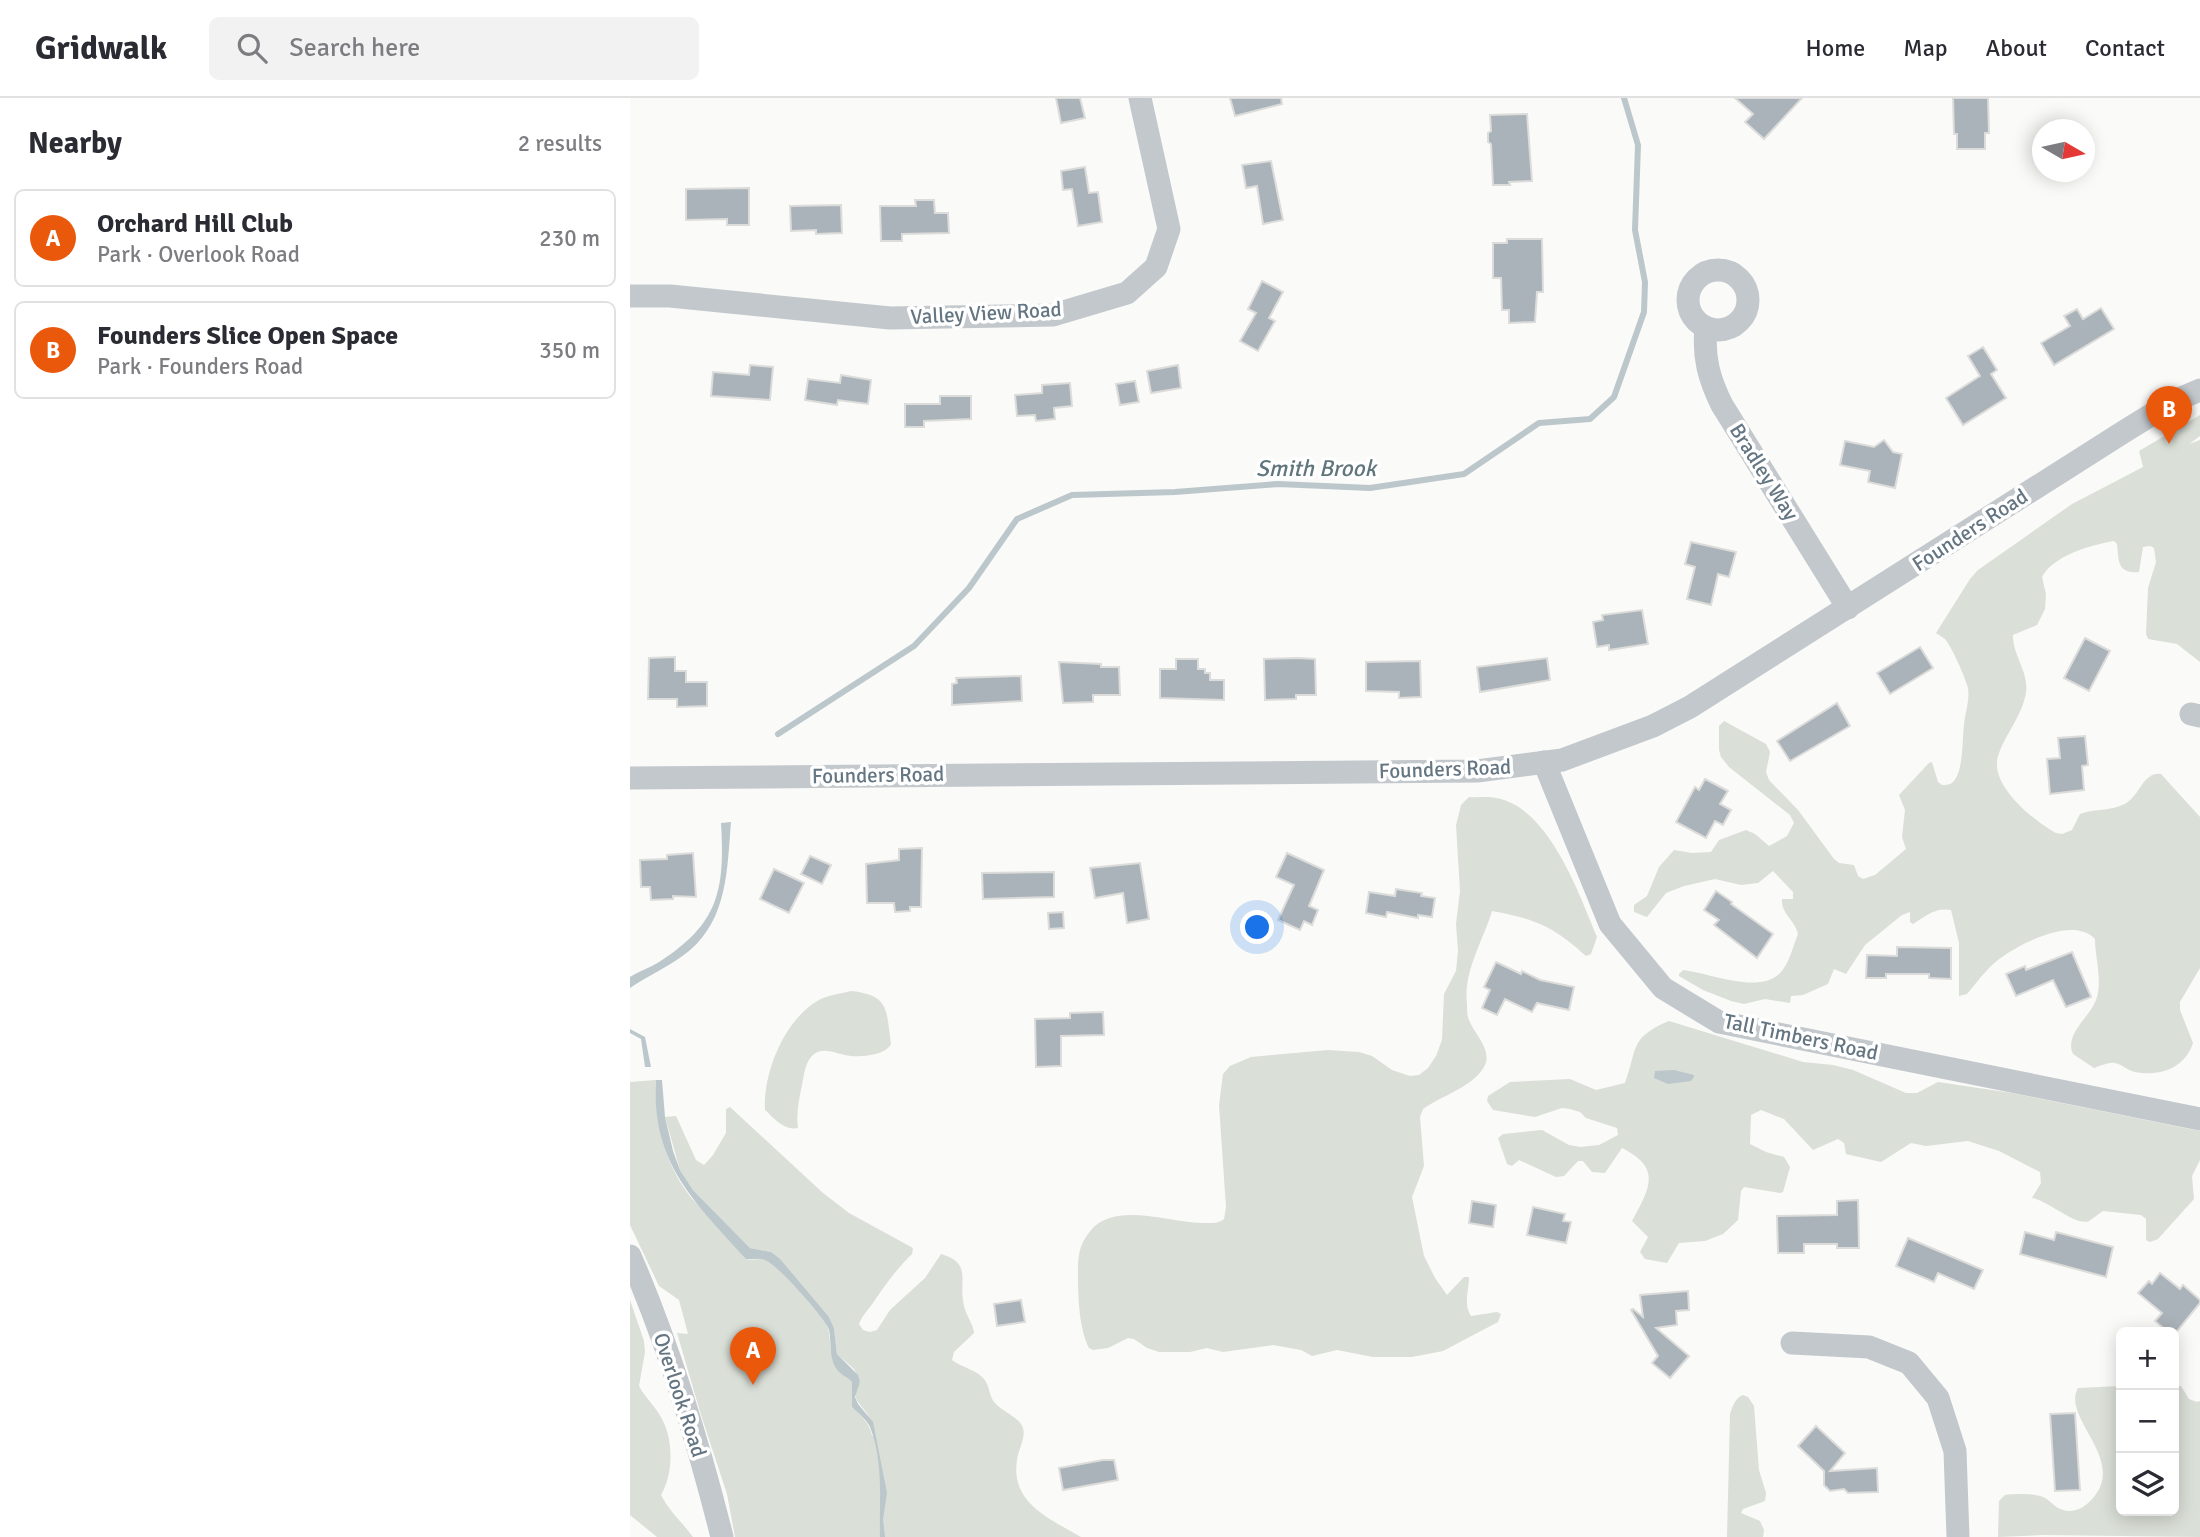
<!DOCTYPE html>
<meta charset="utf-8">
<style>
:root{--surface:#fff;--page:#f2f2f3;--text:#2b2b33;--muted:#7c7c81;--line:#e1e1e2;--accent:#ea580c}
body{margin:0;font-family:Signika,sans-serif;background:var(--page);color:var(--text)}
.controls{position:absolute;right:21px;bottom:21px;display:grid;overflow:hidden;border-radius:10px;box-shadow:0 4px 18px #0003}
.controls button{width:63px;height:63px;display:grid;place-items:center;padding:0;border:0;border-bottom:2px solid var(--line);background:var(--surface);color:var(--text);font:35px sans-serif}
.compass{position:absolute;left:1402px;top:21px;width:63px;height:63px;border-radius:50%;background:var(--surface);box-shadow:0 4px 18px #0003;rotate:99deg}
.you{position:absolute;left:628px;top:830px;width:24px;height:24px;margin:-18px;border:5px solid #fff;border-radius:50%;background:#1a73e8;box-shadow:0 0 0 10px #1a73e833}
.badge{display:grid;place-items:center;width:46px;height:46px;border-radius:50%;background:var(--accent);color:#fff;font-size:23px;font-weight:700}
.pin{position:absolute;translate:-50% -58px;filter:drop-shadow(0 2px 4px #0008)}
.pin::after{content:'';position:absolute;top:37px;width:24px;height:21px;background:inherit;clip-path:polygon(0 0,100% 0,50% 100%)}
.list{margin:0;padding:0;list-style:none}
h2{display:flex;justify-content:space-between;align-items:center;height:91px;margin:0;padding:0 28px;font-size:30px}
h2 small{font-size:23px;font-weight:400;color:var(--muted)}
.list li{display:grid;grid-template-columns:46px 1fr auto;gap:21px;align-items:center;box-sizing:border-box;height:98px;margin:0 14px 14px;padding:0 14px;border:2px solid var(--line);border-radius:10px}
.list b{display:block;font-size:26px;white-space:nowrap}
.list p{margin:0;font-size:23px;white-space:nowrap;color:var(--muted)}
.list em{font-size:23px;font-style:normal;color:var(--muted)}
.icon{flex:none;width:38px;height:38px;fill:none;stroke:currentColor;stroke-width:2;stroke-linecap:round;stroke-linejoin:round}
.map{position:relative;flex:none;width:1570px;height:1439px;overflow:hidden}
header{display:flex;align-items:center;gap:42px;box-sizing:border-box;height:98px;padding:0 35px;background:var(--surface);border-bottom:2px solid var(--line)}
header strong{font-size:33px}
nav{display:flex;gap:38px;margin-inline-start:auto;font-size:24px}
.search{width:490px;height:63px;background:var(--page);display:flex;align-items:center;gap:18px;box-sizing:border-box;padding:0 24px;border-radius:10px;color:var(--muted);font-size:26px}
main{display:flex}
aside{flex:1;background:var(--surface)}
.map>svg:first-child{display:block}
</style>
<header>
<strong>Gridwalk</strong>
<div class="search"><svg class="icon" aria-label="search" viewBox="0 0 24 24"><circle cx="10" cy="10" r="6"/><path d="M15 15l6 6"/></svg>Search here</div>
<nav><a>Home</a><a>Map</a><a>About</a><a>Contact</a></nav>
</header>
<main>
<aside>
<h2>Nearby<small>2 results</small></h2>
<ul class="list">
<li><span class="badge">A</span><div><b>Orchard Hill Club</b><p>Park · Overlook Road</p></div><em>230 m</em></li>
<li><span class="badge">B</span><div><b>Founders Slice Open Space</b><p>Park · Founders Road</p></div><em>350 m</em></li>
</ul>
</aside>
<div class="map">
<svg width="1570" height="1439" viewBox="0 0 1570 1439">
<rect width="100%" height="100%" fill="#fafaf8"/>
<g fill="#dadfd7">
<path d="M1570,317v21l-11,8 11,-4v222l-23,-18 -29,-5 -2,-5 2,-46 8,-26 -2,-14 -4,-2 -7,1 -4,25c-23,2 -20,-13 -22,-28l-3,-3c-23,4 -60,14 -72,36l4,17 -1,15 -8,16 -24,10c-1,19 16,37 13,57 -3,23 -21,42 -28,64 -9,29 36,65 58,77l6,1 10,-4 8,-16c15,-6 35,-2 49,-13 11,-8 15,-29 32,-27l39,43v151l-20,34v8l13,33c-8,25 -34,34 -58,29 -7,-1 -13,-8 -20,-9 -6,-1 -15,3 -21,5l-21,-14c-9,-20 17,-37 23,-54 7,-18 -1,-43 -1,-61 -21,-22 -69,2 -90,16 -15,9 -27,26 -38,39l-8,2v-53l-8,-33c-15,-3 -26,6 -38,14l-3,-2v-10l-8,3 -37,30 -19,29 -12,-5 -6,15 -25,11 -12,1 -1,7 -25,-4 -21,5 -13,-3 -28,-11 -24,-14v-2l4,-4c26,3 74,24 96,4 10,-9 14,-28 19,-40 -3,-14 -17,-20 -16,-35h11v-7l-20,-21 -15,12 -17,2 -26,-6 -31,7 -18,7 -19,24 -13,-5v-7l13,-9 12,-29 15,-17 18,3 19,-1 8,-12 27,-10 9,4 14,12 18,-10 7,-13 -4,-8 -61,-48 -8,-10 -2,-7v-24l5,-5 42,23 4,8 -4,20 3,8 29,30 36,49 5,4 15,2 4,11 5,3 12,-4 31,-26 -4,-12 3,-27 -6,-15 30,-32 3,-1 6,20 4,3c3,0 7,0 10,-2 12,-10 10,-44 12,-58 1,-12 6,-24 4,-37 -3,-11 -16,-41 -23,-49 -3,-2 -6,-4 -9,-6l34,-54 8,-9 94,-66 71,-37 -4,-16z"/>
<path d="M839,699c9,1 19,-1 27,1 53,9 83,96 101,139l-6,17 -5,2c-33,-30 -50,-37 -94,-45 -9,30 -29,61 -25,93 0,5 0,12 2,16 5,13 23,30 16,45 -10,21 -44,31 -62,44l-3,8 4,49 -12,31 12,59 11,22 12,17 17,-18h5c0,13 -6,27 2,39l26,-4 4,2 -3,8 -55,29 -31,6h-39l-36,-7 -25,6 -11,-6 -28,-5 -50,7 -16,-4 -17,4h-31l-12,-4 -13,-9 -6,-1 -20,10 -15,2 -4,-2c-10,-20 -11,-51 -11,-74 0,-19 1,-29 13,-44 25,-29 78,-7 113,-7 8,0 13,1 20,-4l2,-12 -7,-102 4,-31 7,-8 21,-9 77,-7 31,2 13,4 20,14 18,6 9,-1 9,-7 8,-12 6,-16 2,-46 12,-23 2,-20 -2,-27 4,-33 -4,-66 5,-20z"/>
<path d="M221,893c39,4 35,19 40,53 -5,11 -29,13 -40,12 -12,-1 -26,-10 -37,-2 -9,7 -10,21 -12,31 -3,14 -6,29 -4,43 -14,3 -24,-10 -33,-18 -2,-38 20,-91 54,-110 9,-5 21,-6 32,-9z"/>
<path d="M1039,923l134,41 30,3 20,5 53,23h11l21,-11 74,11 188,38v29l-8,16 2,23 -36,40 -8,3 -4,-2v-21l-5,-4 -38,-4c-5,3 -9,7 -14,10 -12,6 -42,-21 -57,-23l9,-15 -1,-11 -41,-21 -31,-10 -42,5 -15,-3 -30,19 -35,-8 -2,-11 -6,-4 -25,11 -29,-31 -23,-9 -10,5 -1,29 16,8 18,5 6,10 -7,25 -3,1 -36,-6 -3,4 -3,29 -15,14 -18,7 -26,2 -12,20 -22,-4 -5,-7 8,-15 -16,-16c18,-33 30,-53 -10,-73l-17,25 -13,-1 -9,-11h-5l-14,15 -8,1 -37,-17 -7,6 -5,-2 -9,-26 5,-4 39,-4 27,15 11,2 19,-2 19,-10 -1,-7 -31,-10 -6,-6 -10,-3 -8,-1 -27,9 -42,-7 -6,-9 1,-5 22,-14 60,-3 26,11 29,-7c13,-35 4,-45 44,-62z"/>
<path d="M26,982c-2,39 8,81 31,112 5,8 12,13 18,20 15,16 29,32 43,48 5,0 12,-2 16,-1 11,3 58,56 63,67 5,12 1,25 7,37 4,10 12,11 18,19v25c9,8 17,16 20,28l4,4c-3,-8 -5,-20 -10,-27 -10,-13 -14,-12 -6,-30l-6,-13 -17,-15 -3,-26 -5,-11 -58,-65 -21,-4 -57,-58 -13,-20 -15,-53 11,-1 20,44 8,5 9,-10 13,-22v-24l4,-2 93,86 26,20 64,35 -1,6c-15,15 -25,28 -37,46 -6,9 -12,14 -16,24l4,6 7,2 7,-2 13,-20 35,-32 16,-24c32,9 17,27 23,52 2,10 9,17 10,27l-20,19 -2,8c9,7 25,10 32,19 6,7 5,18 11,24 8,9 24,14 28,25 3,10 -5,22 -6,32 -7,43 33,59 64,77h-346l-8,-43 -26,-79 -24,-82 11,1 -9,-34 -20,-14 -29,-61v-143z"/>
<path d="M0,1202l14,41 1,11 -6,34c5,10 14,18 20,28 15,22 15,59 2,81 8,16 21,27 32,42h-36l-27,-22z"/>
<path d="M1544,1287l7,1 8,13 8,3 3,-1v136l-157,-2 -45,2 1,-36 6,-6c11,-1 27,-2 38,2 5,2 8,6 12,9 14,10 28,4 38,-8 34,-39 -32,-80 -15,-110l43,-2v125h53z"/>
<path d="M1113,1297l5,2 6,9 5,64 7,23 -1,8 -22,8 -2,4 19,8 4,9 -1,7h-36l3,-123c3,-8 5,-16 13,-19z"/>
</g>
<g fill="#bbc7cb">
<path d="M101,724c-4,47 -3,96 -42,129 -18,15 -40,24 -59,37v-11c9,-6 20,-9 29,-15 60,-38 66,-72 62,-139z"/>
<polygon points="0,931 15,939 21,969 15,969 11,941 0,935"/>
<polygon points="1044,972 1064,977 1064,979 1061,983 1038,986 1024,980 1025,973"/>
<path d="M26,982h6l3,37 8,34 7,19 13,20 57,58 21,4 9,7 49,58 5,11 3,26 21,21 2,7 -5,15 3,7 15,18 14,71 -4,26 2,18h-5c-1,-36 4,-75 -10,-110 -4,-8 -12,-14 -18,-20v-25c-5,-6 -12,-7 -16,-14 -8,-13 -4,-24 -7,-38 -3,-11 -50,-63 -62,-69 -6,-4 -14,-1 -21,-2 -51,-57 -95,-95 -90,-179z"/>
</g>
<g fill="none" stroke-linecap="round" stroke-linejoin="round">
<polyline stroke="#bbc7cb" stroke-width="6" points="148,636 284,548 339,490 387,421 442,397 545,394 648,386 740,390 834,376 909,325 960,321 984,299 1014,214 1015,184 1005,132 1008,47 994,0"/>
</g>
<g fill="#aab3b9" stroke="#dcdcda" stroke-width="2">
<polygon points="426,0 450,0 455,20 431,25"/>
<polygon points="600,0 651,0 652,6 605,18"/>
<polygon points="1105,0 1172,0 1134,41 1115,24 1123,16"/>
<polygon points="1323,0 1358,0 1359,35 1355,35 1355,51 1327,51 1327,36 1324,36"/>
<polygon points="897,16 902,83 879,84 880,87 863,87 861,46 858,44 858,35 861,33 860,17"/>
<polygon points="641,63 653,122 633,126 627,88 616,90 612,67"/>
<polygon points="455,69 459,95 468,94 472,124 448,128 442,91 433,92 431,73"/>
<polygon points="119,90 119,127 97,127 97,121 56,122 56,91"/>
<polygon points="285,102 304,102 305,115 318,115 319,135 272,136 272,143 251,143 250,108 286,108"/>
<polygon points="211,107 212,135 186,136 186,132 161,133 160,108"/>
<polygon points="877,141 912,141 913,194 907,194 905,224 879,225 879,212 872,212 871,180 863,180 863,145 877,145"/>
<polygon points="632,183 653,194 639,220 645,223 628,253 610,243 626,215 618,211"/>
<polygon points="1471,210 1484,231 1424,267 1411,245 1440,228 1434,218 1447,211 1453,221"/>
<polygon points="1353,249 1367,272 1361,276 1376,300 1333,327 1316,300 1350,278 1338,258"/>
<polygon points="120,267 143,269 140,302 81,298 83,274 119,277"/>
<polygon points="548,267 551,290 521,295 517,273"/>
<polygon points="211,277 241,282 238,306 208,302 207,307 175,302 178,281 210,285"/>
<polygon points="505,283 509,304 490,307 486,286"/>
<polygon points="440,285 442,308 424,310 425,321 406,323 405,317 387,318 385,297 412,295 412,287"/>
<polygon points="310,298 341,298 341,321 294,323 294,329 275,329 275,306 310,306"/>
<polygon points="1254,342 1263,354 1272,356 1265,390 1238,384 1240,373 1210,367 1215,343 1244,349"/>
<polygon points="1061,444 1106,454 1099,479 1088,476 1081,507 1057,501 1065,469 1055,466"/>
<polygon points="1012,512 1018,546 979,552 979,547 967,549 963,524 973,522 972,517"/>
<polygon points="1455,540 1480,553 1459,593 1434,580"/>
<polygon points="1290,549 1303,570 1260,596 1247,575"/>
<polygon points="45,559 45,573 56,573 56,584 77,584 77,608 47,609 47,601 18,601 19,560"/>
<polygon points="669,560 685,561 686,597 666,597 666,601 635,602 634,561"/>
<polygon points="917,560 920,582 850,594 847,569"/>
<polygon points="546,561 568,561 568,571 575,571 575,575 580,575 580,582 594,582 594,602 530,600 530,571 546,571"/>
<polygon points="790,563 791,599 769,600 769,594 736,593 736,564"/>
<polygon points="429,564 471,566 471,569 489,569 490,597 463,597 463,604 433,605"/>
<polygon points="391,578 392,603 322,607 322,586 327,585 326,580"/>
<polygon points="1207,605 1220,628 1160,663 1147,643"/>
<polygon points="1455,638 1458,667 1452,668 1454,692 1420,696 1417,661 1430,660 1428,640"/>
<polygon points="1075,681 1098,693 1090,706 1101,712 1093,727 1085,723 1076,740 1046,724 1065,689 1069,692"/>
<polygon points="292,750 291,809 280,809 280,813 265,814 264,805 237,805 236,766 269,762 269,751"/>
<polygon points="63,755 66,799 43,798 43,801 21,802 20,789 11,789 10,762 37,761 37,757"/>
<polygon points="657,755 694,772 679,808 688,812 682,827 674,823 670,832 648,822 664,787 646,779"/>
<polygon points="180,758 201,767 192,786 171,776"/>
<polygon points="510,765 519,821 497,825 493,795 465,800 460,770"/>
<polygon points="144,771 174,785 159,815 130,801"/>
<polygon points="424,774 424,799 353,801 352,775"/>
<polygon points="766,791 792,795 791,798 805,800 802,819 788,817 788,820 757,814 756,819 736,815 739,794 765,798"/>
<polygon points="1086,793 1102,804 1101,806 1143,836 1127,860 1084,827 1089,822 1074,812"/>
<polygon points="433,814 434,830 419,831 418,815"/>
<polygon points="1267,849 1321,850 1321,881 1299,880 1299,876 1256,876 1256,880 1236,880 1237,857 1267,858"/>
<polygon points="1442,854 1461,899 1436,909 1423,882 1386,898 1376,876 1395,868 1396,872"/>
<polygon points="866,864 891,876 892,873 910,882 944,889 939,912 907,905 902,914 875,901 867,917 852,910 860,892 854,889"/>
<polygon points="473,914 474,937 431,938 431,968 406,969 405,921 440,920 440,915"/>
<polygon points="1228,1102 1229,1150 1207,1150 1207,1146 1174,1146 1174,1155 1148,1155 1147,1118 1207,1117 1207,1103"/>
<polygon points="842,1103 866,1107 863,1129 839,1125"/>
<polygon points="903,1109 935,1116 933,1123 941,1124 936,1145 897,1137"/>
<polygon points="1395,1134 1424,1142 1426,1134 1483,1149 1476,1179 1390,1156"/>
<polygon points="1278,1140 1353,1172 1344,1191 1308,1175 1304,1184 1266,1168"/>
<polygon points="1530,1175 1550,1191 1553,1187 1570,1202 1570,1205 1544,1237 1544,1234 1538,1234 1525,1223 1532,1215 1508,1195 1519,1183 1522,1186"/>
<polygon points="1058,1193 1059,1212 1046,1213 1047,1227 1026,1230 1059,1258 1040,1280 1022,1265 1028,1258 1001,1212 1003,1211 1013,1219 1010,1197"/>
<polygon points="391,1202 395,1224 367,1228 364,1206"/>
<polygon points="1445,1315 1450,1392 1425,1393 1420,1316"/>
<polygon points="1186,1328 1215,1355 1200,1373 1247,1370 1248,1394 1218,1395 1214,1391 1200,1393 1194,1387 1194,1373 1168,1348"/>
<polygon points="473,1362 484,1362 488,1382 433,1392 429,1370"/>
</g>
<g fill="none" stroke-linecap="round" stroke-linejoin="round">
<g stroke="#c3c8cc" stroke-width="23">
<circle cx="1088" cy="202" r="30"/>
<polyline points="0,198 40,198 260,220 423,217 497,195 526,169 539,131 510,0"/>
<path d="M1076,230c-3,29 3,51 16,77l126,203"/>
<polyline points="1561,616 1570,618"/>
<polyline points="914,664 980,826 1033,890 1089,924 1570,1021"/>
<polyline points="0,680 847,673 932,662 1023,628 1060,609 1495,333 1542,304 1570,292"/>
<path d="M0,1158c39,90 68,185 92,281"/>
<polyline points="1162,1245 1239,1249 1279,1265 1308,1300 1325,1353 1328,1439"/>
</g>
</g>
<g text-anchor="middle" stroke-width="7" stroke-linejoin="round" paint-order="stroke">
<g font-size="21" fill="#657683" stroke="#fff">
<text transform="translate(356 215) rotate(-3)" y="7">Valley View Road</text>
<text transform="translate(1134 374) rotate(58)" y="7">Bradley Way</text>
<text transform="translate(1340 432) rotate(-33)" y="7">Founders Road</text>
<text transform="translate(815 671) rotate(-2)" y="7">Founders Road</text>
<text transform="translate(248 677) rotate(-1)" y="7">Founders Road</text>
<text transform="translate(1171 939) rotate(12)" y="7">Tall Timbers Road</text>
<text transform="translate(50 1297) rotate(72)" y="7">Overlook Road</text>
</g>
<g font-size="23" font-style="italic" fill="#60757c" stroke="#fff">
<text x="686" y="378">Smith Brook</text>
</g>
</g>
</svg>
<div class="controls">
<button>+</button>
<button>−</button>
<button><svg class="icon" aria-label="layers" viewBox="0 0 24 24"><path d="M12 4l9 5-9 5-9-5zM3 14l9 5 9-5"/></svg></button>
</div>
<svg class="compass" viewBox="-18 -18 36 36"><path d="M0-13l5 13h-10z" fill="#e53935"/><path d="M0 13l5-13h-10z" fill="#7c7c81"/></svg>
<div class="you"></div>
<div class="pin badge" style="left:123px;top:1287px">A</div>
<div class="pin badge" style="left:1539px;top:346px">B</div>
</div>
</main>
